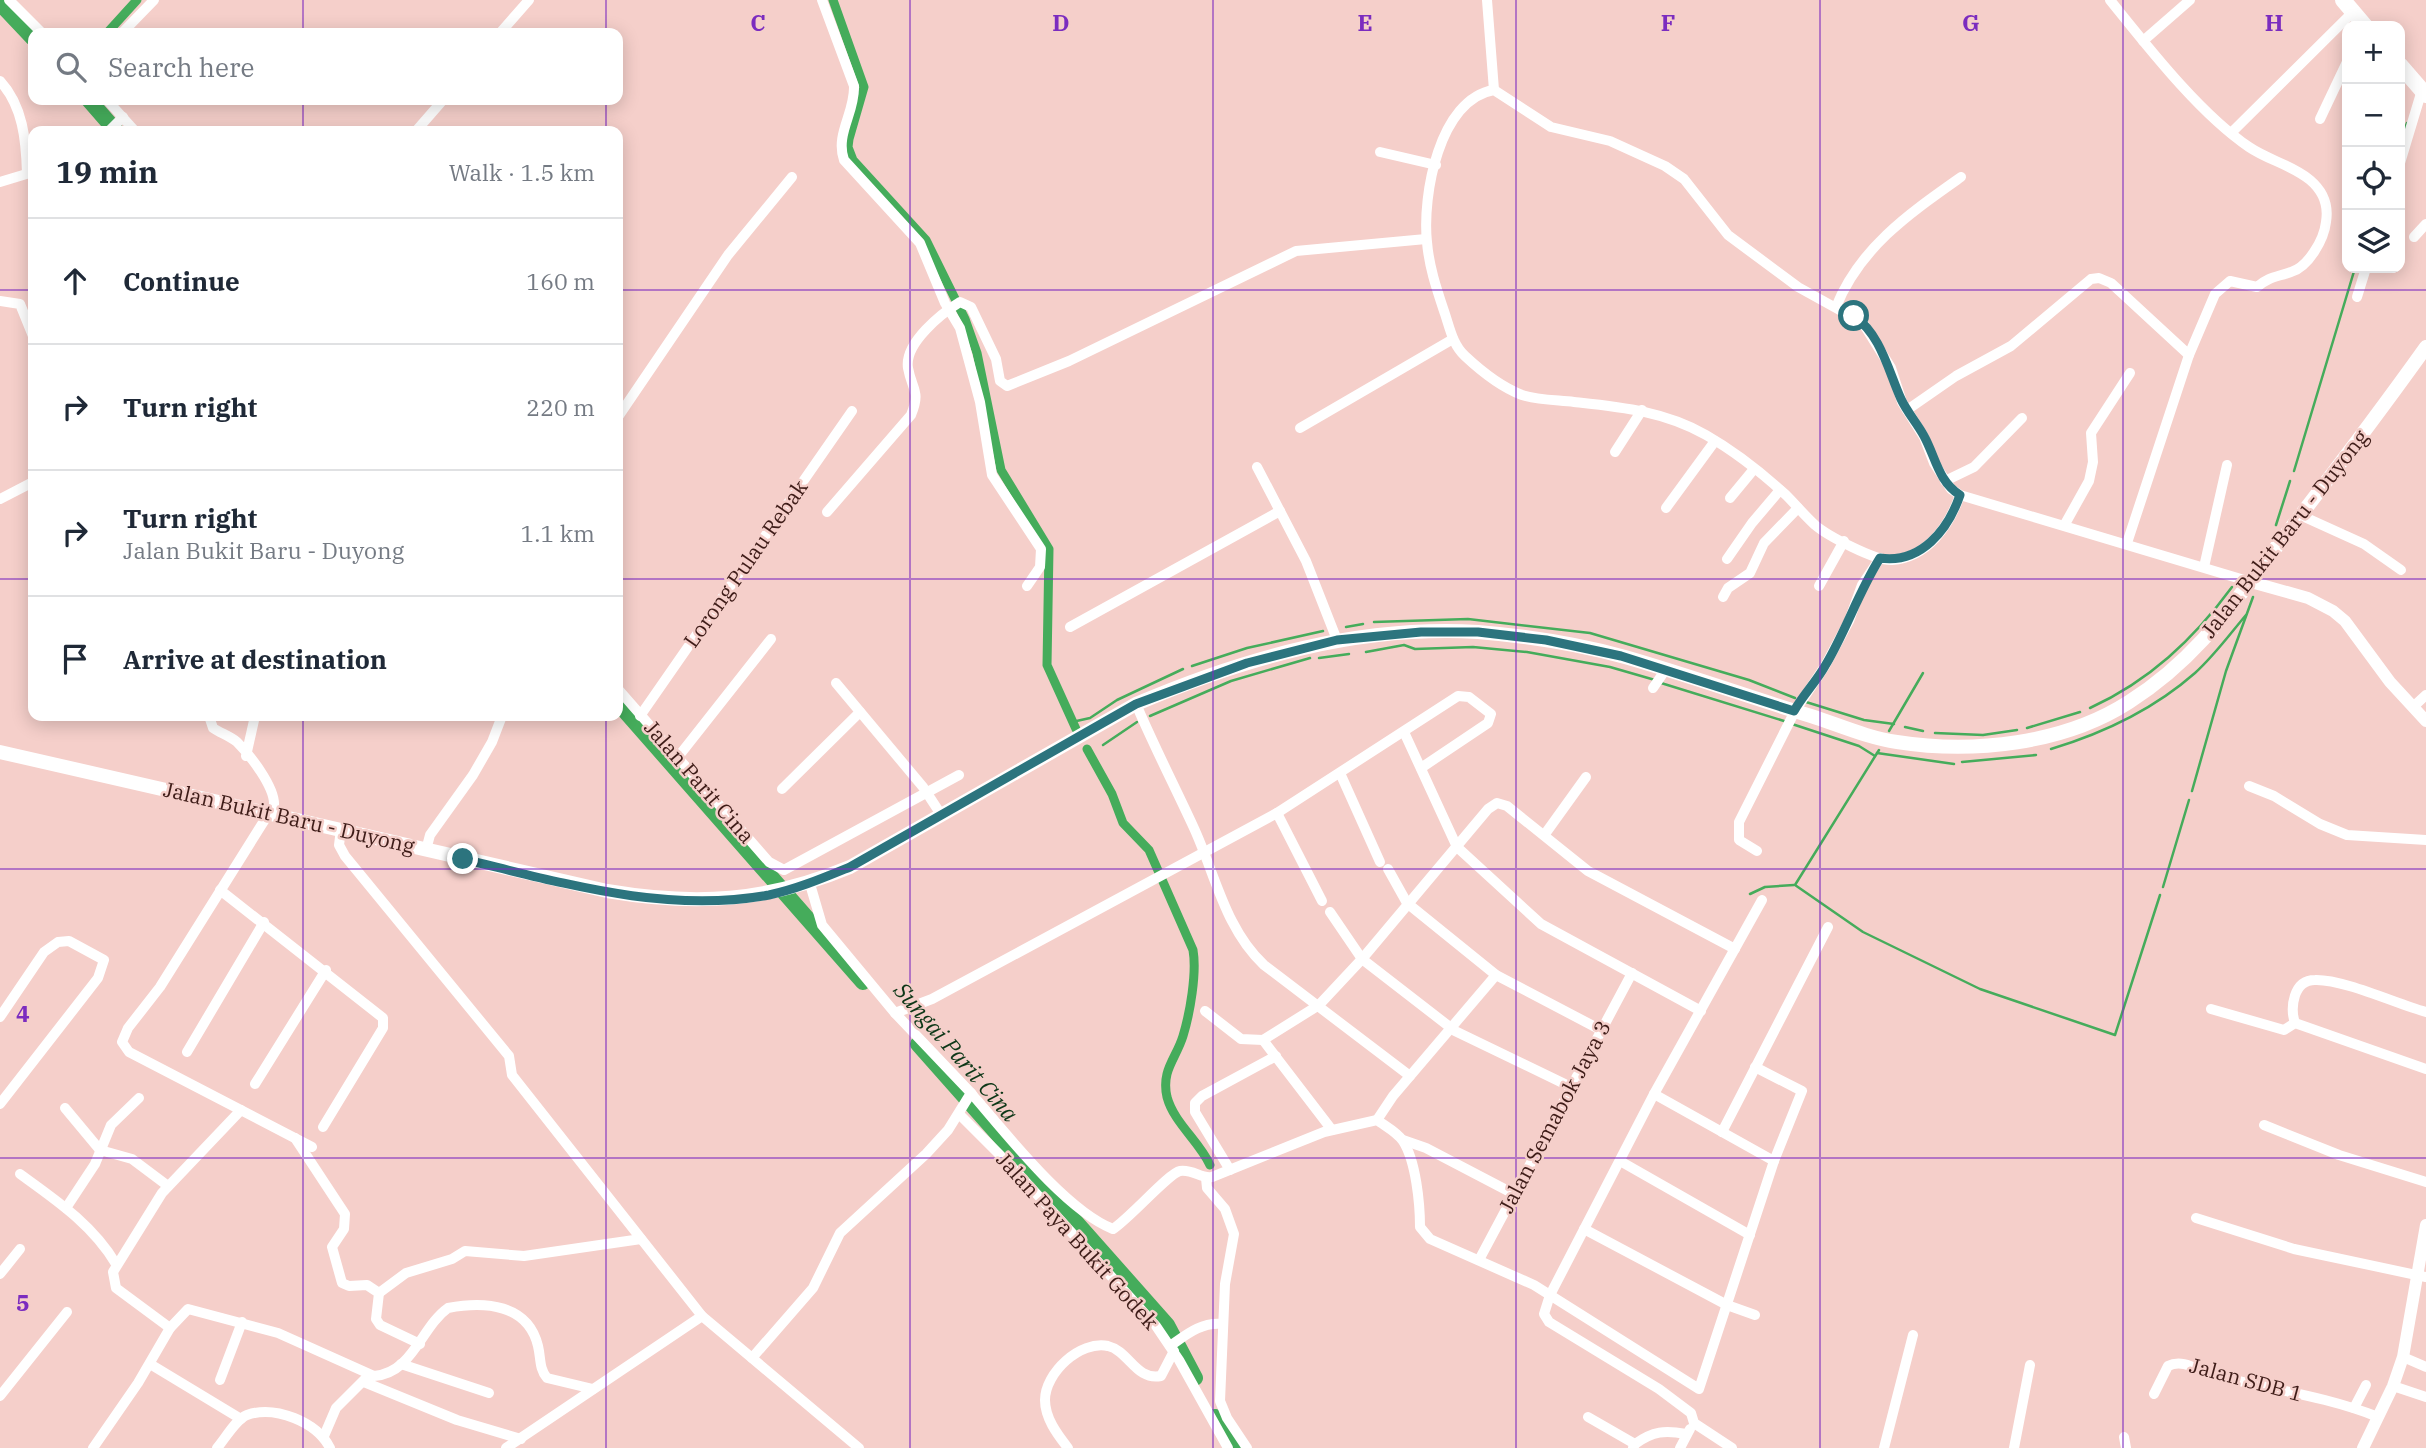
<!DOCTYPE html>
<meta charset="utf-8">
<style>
:root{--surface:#fff;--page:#f2f2f3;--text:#1f2937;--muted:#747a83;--line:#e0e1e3}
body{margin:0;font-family:"IBM Plex Serif",serif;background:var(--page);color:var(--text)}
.controls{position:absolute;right:21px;top:21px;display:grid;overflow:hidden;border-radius:14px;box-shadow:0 4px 18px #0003}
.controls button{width:63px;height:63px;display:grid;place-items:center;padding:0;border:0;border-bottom:2px solid var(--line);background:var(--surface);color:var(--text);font:35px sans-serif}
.stop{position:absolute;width:21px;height:21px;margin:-16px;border:5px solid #2c747e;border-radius:50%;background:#fff}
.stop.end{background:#2c747e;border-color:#fff;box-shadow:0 2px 7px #0008}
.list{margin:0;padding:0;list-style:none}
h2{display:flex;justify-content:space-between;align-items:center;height:91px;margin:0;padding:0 28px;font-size:30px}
h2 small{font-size:23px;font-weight:400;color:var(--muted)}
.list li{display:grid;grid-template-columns:46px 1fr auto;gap:21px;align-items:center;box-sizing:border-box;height:126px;padding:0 28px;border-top:2px solid var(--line)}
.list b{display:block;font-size:26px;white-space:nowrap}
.list p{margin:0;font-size:23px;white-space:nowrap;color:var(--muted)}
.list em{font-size:23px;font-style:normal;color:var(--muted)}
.icon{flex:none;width:38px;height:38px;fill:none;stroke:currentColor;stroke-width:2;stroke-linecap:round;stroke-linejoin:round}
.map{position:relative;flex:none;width:2426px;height:1448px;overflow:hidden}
.search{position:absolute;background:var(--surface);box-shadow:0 4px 18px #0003;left:28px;top:28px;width:595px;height:77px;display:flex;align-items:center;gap:18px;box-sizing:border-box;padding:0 24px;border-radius:14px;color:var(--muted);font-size:26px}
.panel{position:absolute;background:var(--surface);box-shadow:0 4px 18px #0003;left:28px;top:126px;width:595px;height:595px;border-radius:14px}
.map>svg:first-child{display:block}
</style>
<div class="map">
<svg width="2426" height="1448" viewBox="0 0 2426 1448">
<rect width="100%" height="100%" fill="#f5cfca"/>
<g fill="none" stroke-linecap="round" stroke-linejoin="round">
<g stroke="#45ac5b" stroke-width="2.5">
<polyline points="2400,142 2407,123"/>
<polyline points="2294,471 2355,268"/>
<polyline points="2276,525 2290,481"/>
<polyline points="1374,622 1468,619 1590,633 1749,680 1795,698"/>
<polyline points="1346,627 1363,624"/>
<polyline points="1366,652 1404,645 1415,649 1473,647 1527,652 1610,667 1655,680"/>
<polyline points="1319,658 1349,654"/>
<polyline points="1192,666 1247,648 1323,631"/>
<polyline points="1661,683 1784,721"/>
<polyline points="1806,702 1864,720 1894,724"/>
<path d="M2090,708c59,-27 103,-68 142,-121"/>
<polyline points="1150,716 1231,681 1310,658"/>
<polyline points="1072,722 1090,718 1117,700 1183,669"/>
<polyline points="1792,724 1859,746 1875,756"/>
<polyline points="1905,727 1923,731"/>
<polyline points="2027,728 2080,712"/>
<polyline points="1889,731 1923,673"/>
<polyline points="1935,733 1983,735 2017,730"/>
<polyline points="1103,745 1137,722"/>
<path d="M2051,749c53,-16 102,-39 144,-76 19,-17 35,-39 51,-58"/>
<polyline points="1879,750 1795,885 1863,932 1980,989 2115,1035 2160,895"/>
<polyline points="1877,753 1954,764"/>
<polyline points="1962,762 2036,755"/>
<polyline points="2192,791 2226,671 2253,597"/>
<polyline points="2163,887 2189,800"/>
<polyline points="1750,894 1765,887 1794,885"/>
</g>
<g stroke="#45ac5b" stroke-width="9">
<polyline points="833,0 864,87 849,139 848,147 853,160 926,240 965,319 977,353 1001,470 1049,549 1047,665 1076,729"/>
<polyline points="107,33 137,0"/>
<path d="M1087,749l25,45 11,29 26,27 44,100c4,23 -3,63 -10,86 -7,23 -22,34 -16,61 7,26 32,44 43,68"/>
</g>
<g stroke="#45ac5b" stroke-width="16">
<polyline points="0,3 33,38"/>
<polyline points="89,100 116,131"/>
<polyline points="618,703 863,982"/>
<polyline points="918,1044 1167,1325 1195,1378"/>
<polyline points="1215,1417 1237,1448"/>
</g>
<g stroke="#fff" stroke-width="10">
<polyline points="9,0 42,33"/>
<path d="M822,0l32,86c1,27 -19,48 -10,74l76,83 25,60 15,25 20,74 12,73 49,74 -1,18 -13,19"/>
<polyline points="1487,0 1494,90"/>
<path d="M2110,0c38,47 89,113 139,147 19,13 43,18 61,33 13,11 19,24 16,42 -2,18 -18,45 -35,50 -14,5 -23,5 -34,15l-27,-6 -15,13 -26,61 -62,188"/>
<polyline points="122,33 154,0"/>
<polyline points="500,33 529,0"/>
<polyline points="2143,41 2190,0"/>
<path d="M0,81c23,25 26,59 27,92"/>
<polyline points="107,100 135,131"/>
<polyline points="2320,119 2347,62"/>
<polyline points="109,131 123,117"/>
<polyline points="416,131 443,100"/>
<polyline points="2231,133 2353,12"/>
<polyline points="1380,152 1436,165"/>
<polyline points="2400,163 2422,90"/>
<polyline points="0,182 33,172"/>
<polyline points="2414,237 2426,224"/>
<polyline points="2357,297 2366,268"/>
<polyline points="0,301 20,304 33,336"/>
<path d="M1836,307c24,-60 74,-94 125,-130"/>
<polyline points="1907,410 1956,376 2011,346 2091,279 2099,278 2111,283 2189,355"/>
<polyline points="618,417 728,255 792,177"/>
<polyline points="1300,428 1453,339"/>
<polyline points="1615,452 1642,410"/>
<polyline points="1257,467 1306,561 1337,640"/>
<polyline points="1945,481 1974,467 2022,418"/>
<path d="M1960,495c-11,31 -32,62 -68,65 -17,1 -64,-24 -77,-35 -10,-9 -19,-20 -29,-30 -24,-22 -52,-44 -80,-60 -42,-24 -86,-28 -132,-33 -17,-2 -36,-2 -52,-7 -21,-8 -41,-24 -57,-39 -12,-11 -15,-27 -20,-42 -8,-24 -16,-47 -18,-72 -5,-46 12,-143 67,-152l57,37 59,14 55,25 19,13 44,56 70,52 65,36 28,45 11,34 22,35 10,26 17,26 9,6 291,87"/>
<polyline points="1730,498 1754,469"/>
<polyline points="0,499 33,482"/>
<polyline points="1666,508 1715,441"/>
<path d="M827,512l84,-97c10,-24 1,-25 -3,-47 -4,-25 34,-55 52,-66l11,5 25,52 4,22 7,5 62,-25 227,-110 130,-12"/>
<polyline points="2300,515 2364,544 2401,570"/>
<polyline points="2065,524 2089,481 2093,462 2091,433 2130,373"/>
<polyline points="1727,559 1752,523 1780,490"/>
<polyline points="2204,567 2227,465"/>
<polyline points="1819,586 1844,541"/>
<polyline points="1723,597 1728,588 1750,573 1764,543 1798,508"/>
<polyline points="1070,627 1280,511"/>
<polyline points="836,683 923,787 942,816"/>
<polyline points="1653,688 1666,669"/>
<polyline points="618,689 769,862 784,870 959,775"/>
<path d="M1136,704c18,42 38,81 57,122 22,47 32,103 71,139l146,111"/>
<polyline points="2413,707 2426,695"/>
<path d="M209,716l4,12c7,5 17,8 24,14 13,13 38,45 37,63l-114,182 -32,41 -6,14 7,10 183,95"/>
<polyline points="640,716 852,411"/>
<polyline points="1404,732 1457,847 1541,924 1701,1011"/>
<polyline points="246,756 255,716"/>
<polyline points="678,757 771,639"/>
<polyline points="1340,773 1380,862"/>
<polyline points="2249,786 2274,796 2320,824 2347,835 2426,840"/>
<polyline points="782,789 860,712"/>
<polyline points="1277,813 1322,901"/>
<polyline points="341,829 339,845 345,856 509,1056 512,1075 702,1316 859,1448"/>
<polyline points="1545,834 1586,777"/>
<polyline points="426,850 430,835 473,775 492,742 502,716"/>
<polyline points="1757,851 1739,840 1739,822 1795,711 1825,666 1849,621 1862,585 1880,558"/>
<polyline points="1388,869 1407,903 1496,975 1601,1030"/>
<polyline points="220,890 383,1018 383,1028 323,1127"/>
<polyline points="1330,912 1362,959 1455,1031 1571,1087"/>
<polyline points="2211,1009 2284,1030 2295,1023 2426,1069"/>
<polyline points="1205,1011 1241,1039 1263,1040 1319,1005 1362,959 1488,809 1497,803 1507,806 1588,871 1735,949"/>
<polyline points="895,1013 932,999 1277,813 1458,696 1469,697 1491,714 1488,723 1421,768"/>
<polyline points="0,1017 44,952 58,942 69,941 104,960 98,978 0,1104"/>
<path d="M2295,1023c-5,-15 -2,-43 20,-43 28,-1 82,24 111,32"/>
<polyline points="1263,1040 1332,1130"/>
<polyline points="187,1052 264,922"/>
<polyline points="255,1084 326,970"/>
<path d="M971,1093c34,39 94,117 142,136 18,-12 56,-56 67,-58 13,-2 21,8 32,6l112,-45 53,-12c8,6 20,12 26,21 13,20 17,63 17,86l10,12 104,46 165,104 75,-228 28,-70 -47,-24"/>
<polyline points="1654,1094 1774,1161"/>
<polyline points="65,1108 100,1150 132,1159 168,1186"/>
<polyline points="959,1114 1016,1171 1156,1326 1179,1360 1228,1448"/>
<polyline points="1377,1120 1393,1096 1496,975"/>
<polyline points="2264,1125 2339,1155 2426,1182"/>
<polyline points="1722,1132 1828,927"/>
<polyline points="295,1138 345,1214 344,1229 332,1247 342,1283 349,1286 367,1285 379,1293 376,1319 380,1325 420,1344"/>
<polyline points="1403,1140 1426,1148 1514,1194"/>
<polyline points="1620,1161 1750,1235"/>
<polyline points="1230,1170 1195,1112 1195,1103 1202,1096 1276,1056"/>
<path d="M20,1174c36,26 73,51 96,90"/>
<polyline points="1206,1178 1207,1188 1225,1209 1234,1234 1225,1284 1220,1401 1227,1418 1247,1448"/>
<polyline points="66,1208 95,1164 111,1125 139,1098"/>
<polyline points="2196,1218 2294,1249 2426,1277"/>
<polyline points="1584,1229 1727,1305 1755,1315"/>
<polyline points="1479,1260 1632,973"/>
<polyline points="0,1274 20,1249"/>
<polyline points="379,1293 406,1273 452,1259 465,1251 524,1256 641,1239"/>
<polyline points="170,1328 116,1288 113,1272 162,1193 241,1110"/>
<path d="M1170,1346c16,-11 31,-24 52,-22"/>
<polyline points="2403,1357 2426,1367"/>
<polyline points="752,1358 813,1288 840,1233 926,1154 948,1130 971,1093 895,1013 822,925 810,884"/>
<polyline points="150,1364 241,1419"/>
<polyline points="401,1364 489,1393"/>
<polyline points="220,1380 242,1322"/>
<polyline points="364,1382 457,1420 521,1439"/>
<polyline points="2393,1386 2426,1397"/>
<path d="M2154,1394l14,-28c15,-8 31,5 46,9 54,14 112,21 164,42"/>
<polyline points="0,1396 67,1312"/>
<polyline points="2354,1408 2366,1385"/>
<polyline points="1588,1417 1635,1444 1633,1448"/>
<polyline points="324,1436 336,1408 366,1378"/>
<polyline points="2124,1437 2126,1448"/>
<path d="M1635,1444c18,-13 30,-14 51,-10"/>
<path d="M93,1448l45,-65 32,-55 18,-19 90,24 96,43c39,-3 47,-49 74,-68 37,-7 80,-4 90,38 3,12 1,23 9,32l46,11"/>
<path d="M217,1448c8,-9 19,-29 30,-33 28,-10 70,7 83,33"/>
<polyline points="506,1448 702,1316"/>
<path d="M1068,1448c-11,-14 -23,-30 -23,-48 0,-27 35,-60 63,-54 21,5 28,35 53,30l13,-25"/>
<polyline points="1680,1448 1690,1429"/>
<polyline points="1732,1448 1694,1423 1691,1413 1659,1389 1549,1322 1544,1314 1550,1295 1654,1094 1762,900"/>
<polyline points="1884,1448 1913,1335"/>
<polyline points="2014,1448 2030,1365"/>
</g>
<g stroke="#fff" stroke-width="12">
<polyline points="2251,582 2308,598 2333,611 2345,621 2390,682 2426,721"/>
<polyline points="2363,1448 2393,1386 2403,1357 2426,1225"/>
</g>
<path stroke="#fff" stroke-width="14" d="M0,752l607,139c89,15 159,11 243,-24l286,-163c108,-46 223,-79 342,-72 48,4 100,12 147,25 63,18 124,40 186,59 28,9 57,22 86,26 76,12 167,2 232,-40 72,-46 107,-103 158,-169 47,-61 94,-123 139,-186"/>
<g stroke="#fff" stroke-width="16">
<polyline points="2343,0 2365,26"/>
<polyline points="2400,65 2426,95"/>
</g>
</g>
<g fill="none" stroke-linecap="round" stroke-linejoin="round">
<path stroke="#2c747e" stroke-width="9" d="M463,859c100,24 203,55 306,36 28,-6 54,-17 81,-28l286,-163 111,-41 90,-23 84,-8h57l68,8 75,16 173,55c9,-16 22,-29 31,-45 21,-35 33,-73 55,-108 41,6 68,-28 80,-63 -22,-14 -24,-37 -36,-59 -7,-13 -17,-24 -23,-37 -13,-29 -20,-64 -47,-83"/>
</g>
<path fill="none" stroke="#7b2cbf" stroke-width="2" stroke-opacity="0.55" d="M303,0v33M606,0v33M910,0v1448M1213,0v1448M1516,0v1448M1820,0v1448M2123,0v1448M303,100v31M606,100v31M0,290h33M618,290h1808M0,579h33M618,579h1808M303,716v732M606,716v732M0,869h2426M0,1158h2426"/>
<g text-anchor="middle" stroke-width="5" stroke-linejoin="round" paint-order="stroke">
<g font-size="21" fill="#3e1c18" stroke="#f5cfca">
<text transform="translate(2285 534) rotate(-52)" y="7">Jalan Bukit Baru - Duyong</text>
<text transform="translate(746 564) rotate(-55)" y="7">Lorong Pulau Rebak</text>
<text transform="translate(699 782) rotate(49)" y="7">Jalan Parit Cina</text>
<text transform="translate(289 818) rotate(13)" y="7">Jalan Bukit Baru - Duyong</text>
<text transform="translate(1555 1117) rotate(-62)" y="7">Jalan Semabok Jaya 3</text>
<text transform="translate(1077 1241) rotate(48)" y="7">Jalan Paya Bukit Godek</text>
<text transform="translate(2246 1380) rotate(15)" y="7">Jalan SDB 1</text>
</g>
<g font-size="23" font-style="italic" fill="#0d3717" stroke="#f5cfca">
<text transform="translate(956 1052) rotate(49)" y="8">Sungai Parit Cina</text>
</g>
</g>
<g font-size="23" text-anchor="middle" font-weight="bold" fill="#7b2cbf" stroke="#f5cfca" stroke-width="5" stroke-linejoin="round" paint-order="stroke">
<text x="758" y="31">C</text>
<text x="1061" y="31">D</text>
<text x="1365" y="31">E</text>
<text x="1668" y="31">F</text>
<text x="1971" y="31">G</text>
<text x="2274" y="31">H</text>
<text x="23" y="1022">4</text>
<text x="23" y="1311">5</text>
</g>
</svg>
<div class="controls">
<button>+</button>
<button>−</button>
<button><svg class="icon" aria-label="locate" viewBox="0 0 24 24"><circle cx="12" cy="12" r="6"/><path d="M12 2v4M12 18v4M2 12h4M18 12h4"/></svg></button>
<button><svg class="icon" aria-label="layers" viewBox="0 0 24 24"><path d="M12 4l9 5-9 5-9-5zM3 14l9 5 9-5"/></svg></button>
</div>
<div class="stop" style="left:1854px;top:316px"></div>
<div class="stop end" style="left:463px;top:859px"></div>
<div class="search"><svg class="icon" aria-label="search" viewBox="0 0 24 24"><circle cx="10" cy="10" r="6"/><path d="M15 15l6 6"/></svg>Search here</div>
<section class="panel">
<h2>19 min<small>Walk · 1.5 km</small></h2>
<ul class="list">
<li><svg class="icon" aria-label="ahead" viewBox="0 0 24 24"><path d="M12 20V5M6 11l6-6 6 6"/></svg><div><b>Continue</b></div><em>160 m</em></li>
<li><svg class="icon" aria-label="right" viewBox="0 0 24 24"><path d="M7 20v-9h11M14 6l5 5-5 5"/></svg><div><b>Turn right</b></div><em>220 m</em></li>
<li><svg class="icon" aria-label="right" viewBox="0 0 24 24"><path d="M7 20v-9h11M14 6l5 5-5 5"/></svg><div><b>Turn right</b><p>Jalan Bukit Baru - Duyong</p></div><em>1.1 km</em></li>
<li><svg class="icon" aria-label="arrive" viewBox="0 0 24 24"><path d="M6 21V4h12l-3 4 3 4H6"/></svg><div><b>Arrive at destination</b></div></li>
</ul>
</section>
</div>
